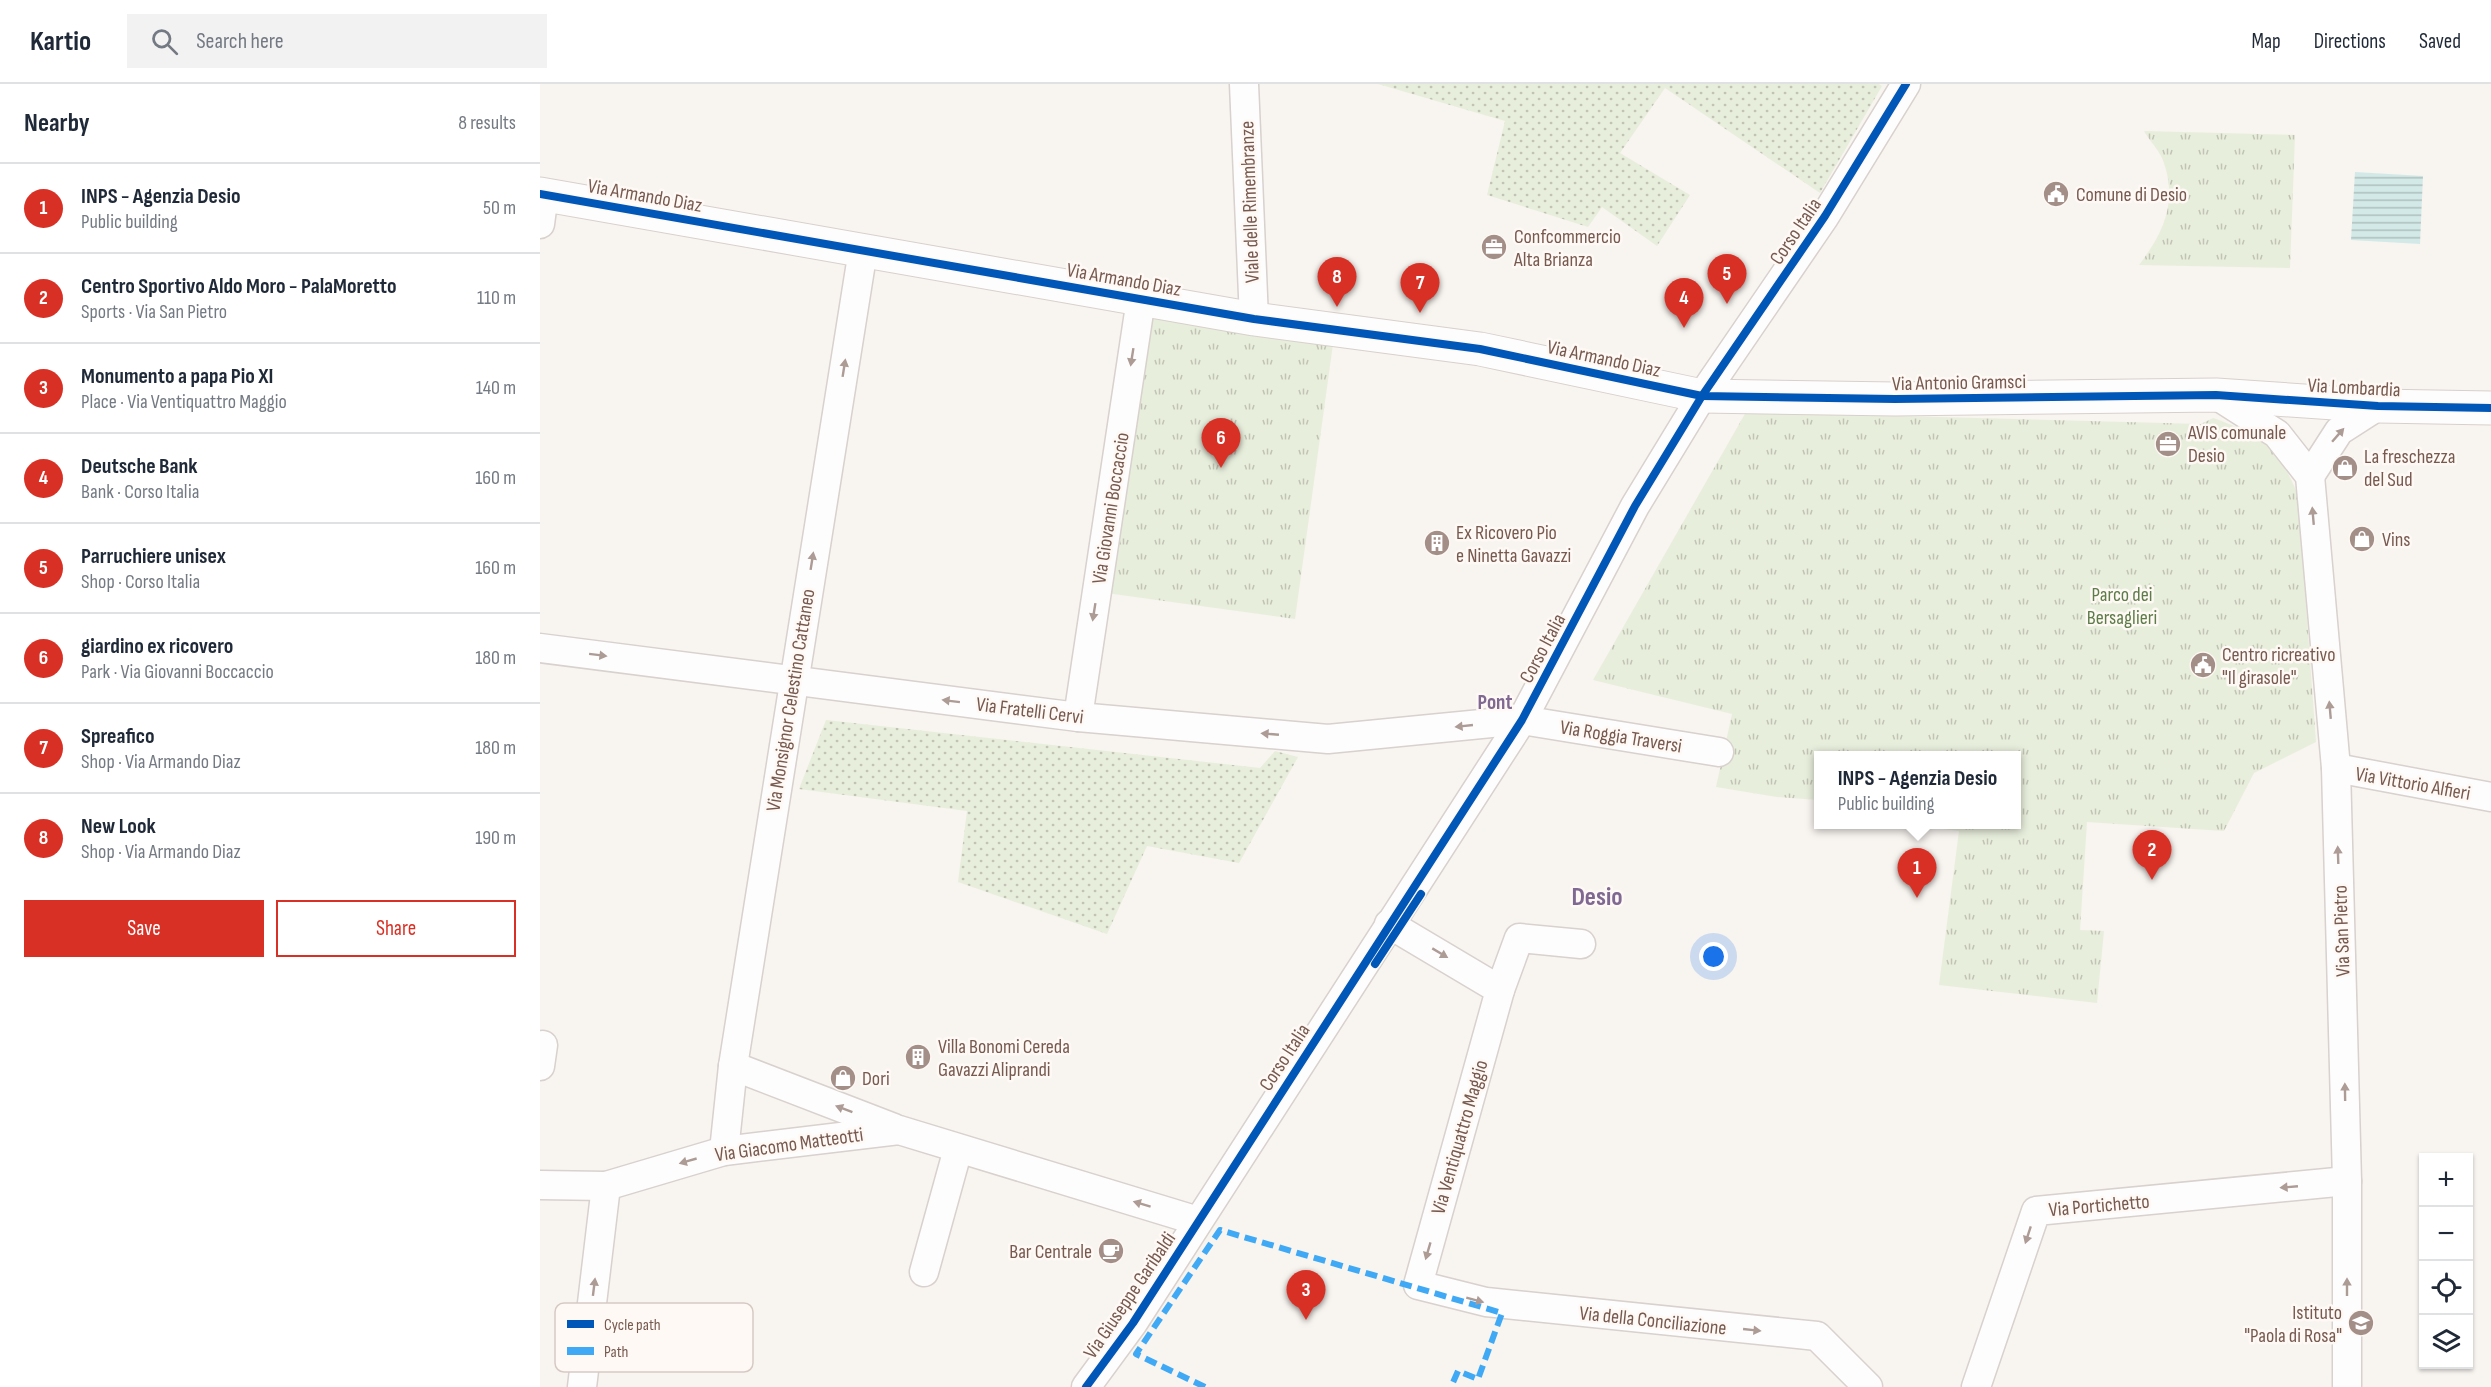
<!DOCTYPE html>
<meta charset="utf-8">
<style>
:root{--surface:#fff;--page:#f2f2f3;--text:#1f2937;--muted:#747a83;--line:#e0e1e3;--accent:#d93025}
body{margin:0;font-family:"Sofia Sans Condensed",sans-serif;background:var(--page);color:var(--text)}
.controls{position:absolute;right:18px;bottom:18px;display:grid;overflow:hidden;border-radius:0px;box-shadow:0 2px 4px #0004}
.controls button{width:54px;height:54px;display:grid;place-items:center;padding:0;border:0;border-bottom:2px solid var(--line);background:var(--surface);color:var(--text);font:30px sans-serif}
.you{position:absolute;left:1174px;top:873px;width:21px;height:21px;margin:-15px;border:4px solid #fff;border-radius:50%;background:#1a73e8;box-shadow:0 0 0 9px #1a73e833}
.badge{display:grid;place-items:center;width:39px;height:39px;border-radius:50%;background:var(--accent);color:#fff;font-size:20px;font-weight:700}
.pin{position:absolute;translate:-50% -50px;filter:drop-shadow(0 2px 3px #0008)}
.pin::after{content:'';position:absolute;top:32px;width:21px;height:18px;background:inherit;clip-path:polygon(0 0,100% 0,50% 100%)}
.popup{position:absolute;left:1274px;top:667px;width:207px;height:78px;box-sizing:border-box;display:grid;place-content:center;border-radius:0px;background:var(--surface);filter:drop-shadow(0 2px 4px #0005);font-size:20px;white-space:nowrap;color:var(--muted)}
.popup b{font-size:22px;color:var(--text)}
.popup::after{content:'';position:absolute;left:50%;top:100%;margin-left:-12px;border:12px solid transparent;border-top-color:var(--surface)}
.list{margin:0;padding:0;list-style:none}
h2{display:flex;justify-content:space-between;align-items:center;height:78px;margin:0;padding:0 24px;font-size:26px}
h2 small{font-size:20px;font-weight:400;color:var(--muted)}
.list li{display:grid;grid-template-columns:39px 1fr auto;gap:18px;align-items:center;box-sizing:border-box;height:90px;padding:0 24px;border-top:2px solid var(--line)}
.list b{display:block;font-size:22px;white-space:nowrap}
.list p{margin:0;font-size:20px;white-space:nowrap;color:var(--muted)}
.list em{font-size:20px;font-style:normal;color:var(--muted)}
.actions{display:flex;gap:12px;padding:18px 24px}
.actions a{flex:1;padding:14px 0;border:2px solid var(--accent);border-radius:0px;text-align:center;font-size:21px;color:var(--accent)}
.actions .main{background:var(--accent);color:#fff}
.icon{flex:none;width:33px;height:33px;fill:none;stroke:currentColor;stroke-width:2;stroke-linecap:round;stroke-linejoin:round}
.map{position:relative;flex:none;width:1951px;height:1303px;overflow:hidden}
header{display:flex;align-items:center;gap:36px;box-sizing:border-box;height:84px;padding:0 30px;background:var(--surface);border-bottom:2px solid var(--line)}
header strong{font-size:28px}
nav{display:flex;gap:33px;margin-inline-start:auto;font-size:21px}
.search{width:420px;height:54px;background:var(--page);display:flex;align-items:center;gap:15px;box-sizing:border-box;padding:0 21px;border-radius:0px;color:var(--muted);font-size:22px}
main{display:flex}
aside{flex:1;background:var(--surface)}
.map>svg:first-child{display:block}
</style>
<header>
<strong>Kartio</strong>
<div class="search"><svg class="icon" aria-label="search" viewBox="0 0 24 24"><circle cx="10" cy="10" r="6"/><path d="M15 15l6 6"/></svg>Search here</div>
<nav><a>Map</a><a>Directions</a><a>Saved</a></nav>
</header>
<main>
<aside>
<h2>Nearby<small>8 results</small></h2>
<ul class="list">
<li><span class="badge">1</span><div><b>INPS - Agenzia Desio</b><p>Public building</p></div><em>50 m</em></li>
<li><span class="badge">2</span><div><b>Centro Sportivo Aldo Moro - PalaMoretto</b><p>Sports · Via San Pietro</p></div><em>110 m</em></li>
<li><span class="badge">3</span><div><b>Monumento a papa Pio XI</b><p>Place · Via Ventiquattro Maggio</p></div><em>140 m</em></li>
<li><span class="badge">4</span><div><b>Deutsche Bank</b><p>Bank · Corso Italia</p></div><em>160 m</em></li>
<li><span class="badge">5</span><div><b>Parruchiere unisex</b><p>Shop · Corso Italia</p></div><em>160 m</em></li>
<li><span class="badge">6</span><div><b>giardino ex ricovero</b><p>Park · Via Giovanni Boccaccio</p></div><em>180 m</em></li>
<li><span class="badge">7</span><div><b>Spreafico</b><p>Shop · Via Armando Diaz</p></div><em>180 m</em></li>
<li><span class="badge">8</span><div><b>New Look</b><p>Shop · Via Armando Diaz</p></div><em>190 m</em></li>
</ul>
<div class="actions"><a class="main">Save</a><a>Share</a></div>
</aside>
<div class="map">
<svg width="1951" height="1303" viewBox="0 0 1951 1303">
<defs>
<pattern id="grass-tufts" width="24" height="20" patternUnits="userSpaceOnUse" patternTransform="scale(1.5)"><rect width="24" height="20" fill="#e8eedc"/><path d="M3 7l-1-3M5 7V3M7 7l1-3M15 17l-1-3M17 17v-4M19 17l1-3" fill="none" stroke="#c1c4b5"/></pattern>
<pattern id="garden-dots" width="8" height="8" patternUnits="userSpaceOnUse" patternTransform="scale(1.5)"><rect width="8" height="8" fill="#e8eedc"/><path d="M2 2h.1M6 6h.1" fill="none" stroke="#c1c4b5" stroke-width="1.8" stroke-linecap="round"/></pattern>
<pattern id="water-rules" width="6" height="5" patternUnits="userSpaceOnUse" patternTransform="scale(1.5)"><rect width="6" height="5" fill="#d2e9e8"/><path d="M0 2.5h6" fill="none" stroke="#afc0be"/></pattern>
</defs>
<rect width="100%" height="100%" fill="#f8f4f0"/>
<g fill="url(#grass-tufts)">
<path d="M1604,47l151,4 -5,133 -151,-3c25,-33 40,-65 23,-107 -4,-9 -13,-18 -18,-27z"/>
<polygon points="610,231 793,260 755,535 566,509"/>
<path d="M1206,328l455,12 12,-6c48,17 65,29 85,77l18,247 -62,31 -30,58 -137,-9 -7,108 24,1 -7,72 -158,-18 20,-154 -46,-6 103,-1v-68h-198v44l-41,-3 -61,-10 16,-73 -139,-34z"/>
</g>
<g fill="url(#garden-dots)">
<polygon points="838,0 1339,0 1342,2 1280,109 1125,4 1080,69 1150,111 1117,162 1062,123 1048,143 947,111 965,37"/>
<polygon points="286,636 720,684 735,667 758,673 699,779 607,762 567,850 418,798 427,727 259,705"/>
</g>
<polygon fill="url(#water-rules)" points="1815,88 1883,92 1880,160 1811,156"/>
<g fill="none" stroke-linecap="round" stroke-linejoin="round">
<g stroke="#d8d1ce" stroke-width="31">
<g id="street">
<polyline points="704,0 714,235"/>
<polyline points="0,140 4,110"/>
<polyline points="1676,311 1737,350 1770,392 1796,684 1807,1097 1807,1303"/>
<polyline points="1770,392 1799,347 1838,322"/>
<polyline points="0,564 538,633 788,655 982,636 1179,668"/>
<polyline points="538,633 601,215"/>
<polyline points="1796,684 1951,713"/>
<polyline points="849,840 960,906 878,1201 946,1218 1277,1252 1328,1303"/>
<polyline points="960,906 979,854 1041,860"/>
<polyline points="0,982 3,961"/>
<polyline points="193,982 354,1044"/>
<polyline points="184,1067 193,982 323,166"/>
<polyline points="0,1101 66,1102 184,1067 359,1046 658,1137"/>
<polyline points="384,1188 418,1065"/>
<polyline points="42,1303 66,1102"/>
<polyline points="546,1303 593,1239 982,636 1095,422 1162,312 1285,132 1366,0"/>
<polyline points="1436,1303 1496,1127 1807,1097"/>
</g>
</g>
<g stroke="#d8d0cc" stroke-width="35">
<polyline id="secondary" points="0,110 714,235 940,265 1162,312 1355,315 1676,311 1838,322 1951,324"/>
</g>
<use href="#street" stroke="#fefdfd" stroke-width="28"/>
<use href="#secondary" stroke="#fefdfd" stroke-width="33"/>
<polyline stroke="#3fa9f5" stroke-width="6" stroke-dasharray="12 6" stroke-linecap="butt" points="665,1303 596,1270 680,1146 962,1229 938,1295 918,1287 911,1303"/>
<g stroke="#fef9f4" stroke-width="11">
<g id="cycleway">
<polyline points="0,110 714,235 940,265 1162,312 1355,315 1676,311 1838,322 1951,324"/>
<polyline points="835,880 881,810"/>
<polyline points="546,1303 593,1239 982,636 1095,422 1162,312 1285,132 1366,0"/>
</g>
</g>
<use href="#cycleway" stroke="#0057b8" stroke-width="8"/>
</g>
<defs><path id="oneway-solid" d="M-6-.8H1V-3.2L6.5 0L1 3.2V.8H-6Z" transform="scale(1.5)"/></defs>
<g fill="#ad9b95">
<use href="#oneway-solid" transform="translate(592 273) rotate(99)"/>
<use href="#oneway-solid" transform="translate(304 284) rotate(-81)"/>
<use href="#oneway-solid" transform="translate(1798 351) rotate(-49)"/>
<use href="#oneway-solid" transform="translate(1773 432) rotate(-95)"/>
<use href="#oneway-solid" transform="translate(272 477) rotate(-81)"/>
<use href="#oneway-solid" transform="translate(554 528) rotate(99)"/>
<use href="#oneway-solid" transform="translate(58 571) rotate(7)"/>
<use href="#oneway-solid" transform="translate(411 617) rotate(-173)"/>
<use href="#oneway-solid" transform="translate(1790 626) rotate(-95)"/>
<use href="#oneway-solid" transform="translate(924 642) rotate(174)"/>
<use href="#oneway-solid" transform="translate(730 650) rotate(-175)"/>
<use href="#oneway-solid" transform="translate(1798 771) rotate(-92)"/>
<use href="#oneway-solid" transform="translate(900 869) rotate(31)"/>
<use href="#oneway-solid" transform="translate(1805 1008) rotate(-91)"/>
<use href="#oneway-solid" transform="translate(304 1025) rotate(-159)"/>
<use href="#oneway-solid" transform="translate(148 1077) rotate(164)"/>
<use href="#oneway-solid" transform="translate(1749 1103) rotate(175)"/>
<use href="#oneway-solid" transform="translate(602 1120) rotate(-163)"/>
<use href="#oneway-solid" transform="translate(1488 1151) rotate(108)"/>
<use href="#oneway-solid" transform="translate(888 1167) rotate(106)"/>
<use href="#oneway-solid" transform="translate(54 1203) rotate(-83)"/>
<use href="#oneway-solid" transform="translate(1807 1203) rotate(-90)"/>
<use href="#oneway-solid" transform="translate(935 1216) rotate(15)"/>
<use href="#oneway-solid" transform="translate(1212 1246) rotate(6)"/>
</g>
<defs>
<g id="civic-disc" transform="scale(1.35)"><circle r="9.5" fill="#a48f88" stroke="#fef9f4"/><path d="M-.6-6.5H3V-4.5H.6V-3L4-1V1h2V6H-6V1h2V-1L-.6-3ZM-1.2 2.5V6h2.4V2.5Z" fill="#fff"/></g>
<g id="office-disc" transform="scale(1.35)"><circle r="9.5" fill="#a48f88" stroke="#fef9f4"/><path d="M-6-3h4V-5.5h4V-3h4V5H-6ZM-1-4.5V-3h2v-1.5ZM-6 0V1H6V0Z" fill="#fff"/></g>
<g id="shop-disc" transform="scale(1.35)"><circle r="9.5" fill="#a48f88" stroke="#fef9f4"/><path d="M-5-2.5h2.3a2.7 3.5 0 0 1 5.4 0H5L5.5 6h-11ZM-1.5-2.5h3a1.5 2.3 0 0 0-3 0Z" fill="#fff"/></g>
<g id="building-disc" transform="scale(1.35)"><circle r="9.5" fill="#a48f88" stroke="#fef9f4"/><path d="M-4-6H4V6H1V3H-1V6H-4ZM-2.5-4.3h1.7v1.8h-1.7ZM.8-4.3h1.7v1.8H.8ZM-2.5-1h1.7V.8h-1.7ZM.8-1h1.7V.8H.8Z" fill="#fff"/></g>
<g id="cafe-disc" transform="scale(1.35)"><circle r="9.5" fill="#a48f88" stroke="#fef9f4"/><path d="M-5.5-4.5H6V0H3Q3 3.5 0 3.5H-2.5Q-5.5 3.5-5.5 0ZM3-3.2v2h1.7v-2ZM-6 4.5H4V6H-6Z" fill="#fff"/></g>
<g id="school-disc" transform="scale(1.35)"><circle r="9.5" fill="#a48f88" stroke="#fef9f4"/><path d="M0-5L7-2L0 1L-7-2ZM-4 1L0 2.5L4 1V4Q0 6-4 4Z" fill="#fff"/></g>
</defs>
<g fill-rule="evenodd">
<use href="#civic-disc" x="1516" y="110"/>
<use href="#office-disc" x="954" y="163"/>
<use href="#office-disc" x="1628" y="360"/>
<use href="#shop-disc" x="1805" y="384"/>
<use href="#shop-disc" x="1822" y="455"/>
<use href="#building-disc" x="897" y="459"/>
<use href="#civic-disc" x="1663" y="581"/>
<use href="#building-disc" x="378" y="973"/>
<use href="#shop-disc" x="303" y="994"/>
<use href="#cafe-disc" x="571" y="1167"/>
<use href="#school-disc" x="1821" y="1239"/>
</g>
<g text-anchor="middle" stroke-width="5" stroke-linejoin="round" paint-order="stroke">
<g font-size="20" fill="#775950" stroke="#fef9f4" text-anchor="start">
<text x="1536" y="117">Comune di Desio</text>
<text x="974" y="159">Confcommercio<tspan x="974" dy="23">Alta Brianza</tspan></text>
<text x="1648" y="355">AVIS comunale<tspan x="1648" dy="23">Desio</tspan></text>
<text x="1824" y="379">La freschezza<tspan x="1824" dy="23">del Sud</tspan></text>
<text x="916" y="455">Ex Ricovero Pio<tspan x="916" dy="23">e Ninetta Gavazzi</tspan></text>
<text x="1842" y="462">Vins</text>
<text x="1682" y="577">Centro ricreativo<tspan x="1682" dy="23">"Il girasole"</tspan></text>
<text x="398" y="969">Villa Bonomi Cereda<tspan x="398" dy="23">Gavazzi Aliprandi</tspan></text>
<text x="322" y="1001">Dori</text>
<text x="552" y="1174" text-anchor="end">Bar Centrale</text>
<text x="1802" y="1235" text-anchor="end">Istituto<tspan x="1802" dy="23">"Paola di Rosa"</tspan></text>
</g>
<g font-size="20" fill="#775950" stroke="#fef9f4">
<text transform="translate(105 111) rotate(10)" y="7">Via Armando Diaz</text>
<text transform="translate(709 118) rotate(-92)" y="7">Viale delle Rimembranze</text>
<text transform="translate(1255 147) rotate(-56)" y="7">Corso Italia</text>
<text transform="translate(584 195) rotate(10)" y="7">Via Armando Diaz</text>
<text transform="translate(1064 274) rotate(12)" y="7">Via Armando Diaz</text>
<text transform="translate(1419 298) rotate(-1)" y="7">Via Antonio Gramsci</text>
<text transform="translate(1814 303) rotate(3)" y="7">Via Lombardia</text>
<text transform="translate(570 424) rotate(-81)" y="7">Via Giovanni Boccaccio</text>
<text transform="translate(1002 564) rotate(-62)" y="7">Corso Italia</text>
<text transform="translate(250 616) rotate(-81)" y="7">Via Monsignor Celestino Cattaneo</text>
<text transform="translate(490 626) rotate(7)" y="7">Via Fratelli Cervi</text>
<text transform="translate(1081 652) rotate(9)" y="7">Via Roggia Traversi</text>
<text transform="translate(1873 699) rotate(10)" y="7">Via Vittorio Alfieri</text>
<text transform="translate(1801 847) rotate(-92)" y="7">Via San Pietro</text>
<text transform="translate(744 973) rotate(-57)" y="7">Corso Italia</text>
<text transform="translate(919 1053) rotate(-74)" y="7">Via Ventiquattro Maggio</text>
<text transform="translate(249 1060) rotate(-8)" y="7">Via Giacomo Matteotti</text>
<text transform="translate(1559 1121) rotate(-5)" y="7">Via Portichetto</text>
<text transform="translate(589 1211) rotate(-56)" y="7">Via Giuseppe Garibaldi</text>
<text transform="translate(1113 1236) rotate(6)" y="7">Via della Conciliazione</text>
</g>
<g font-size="20" fill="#5d7c48" stroke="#fef9f4">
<text x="1582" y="517">Parco dei<tspan x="1582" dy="23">Bersaglieri</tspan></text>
</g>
<g font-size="21" font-weight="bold" fill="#7f6892" stroke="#fef9f4">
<text x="955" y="625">Pont</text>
</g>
<g font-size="26" font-weight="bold" fill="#7f6892" stroke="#fef9f4">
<text x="1057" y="821">Desio</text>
</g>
</g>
<rect x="15" y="1219" width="198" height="69" rx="9" fill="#fef9f4" stroke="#d6c9c3" stroke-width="1.5"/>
<rect x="27" y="1236" width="27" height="8" fill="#0057b8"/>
<rect x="27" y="1263" width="27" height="8" fill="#3fa9f5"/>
<g font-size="16" fill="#775950">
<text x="64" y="1246">Cycle path</text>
<text x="64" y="1273">Path</text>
</g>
</svg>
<div class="controls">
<button>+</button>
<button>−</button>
<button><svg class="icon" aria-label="locate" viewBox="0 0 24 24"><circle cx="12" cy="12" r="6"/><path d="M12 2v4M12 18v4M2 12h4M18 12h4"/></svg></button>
<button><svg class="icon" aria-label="layers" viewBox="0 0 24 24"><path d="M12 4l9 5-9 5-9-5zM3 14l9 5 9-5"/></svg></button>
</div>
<div class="you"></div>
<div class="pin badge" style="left:1377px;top:814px">1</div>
<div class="popup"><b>INPS - Agenzia Desio</b>Public building</div>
<div class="pin badge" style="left:1612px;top:796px">2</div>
<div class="pin badge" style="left:766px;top:1236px">3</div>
<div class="pin badge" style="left:1144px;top:244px">4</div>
<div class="pin badge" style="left:1187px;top:220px">5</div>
<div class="pin badge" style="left:681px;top:384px">6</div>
<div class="pin badge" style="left:880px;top:229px">7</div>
<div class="pin badge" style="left:797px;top:223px">8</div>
</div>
</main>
